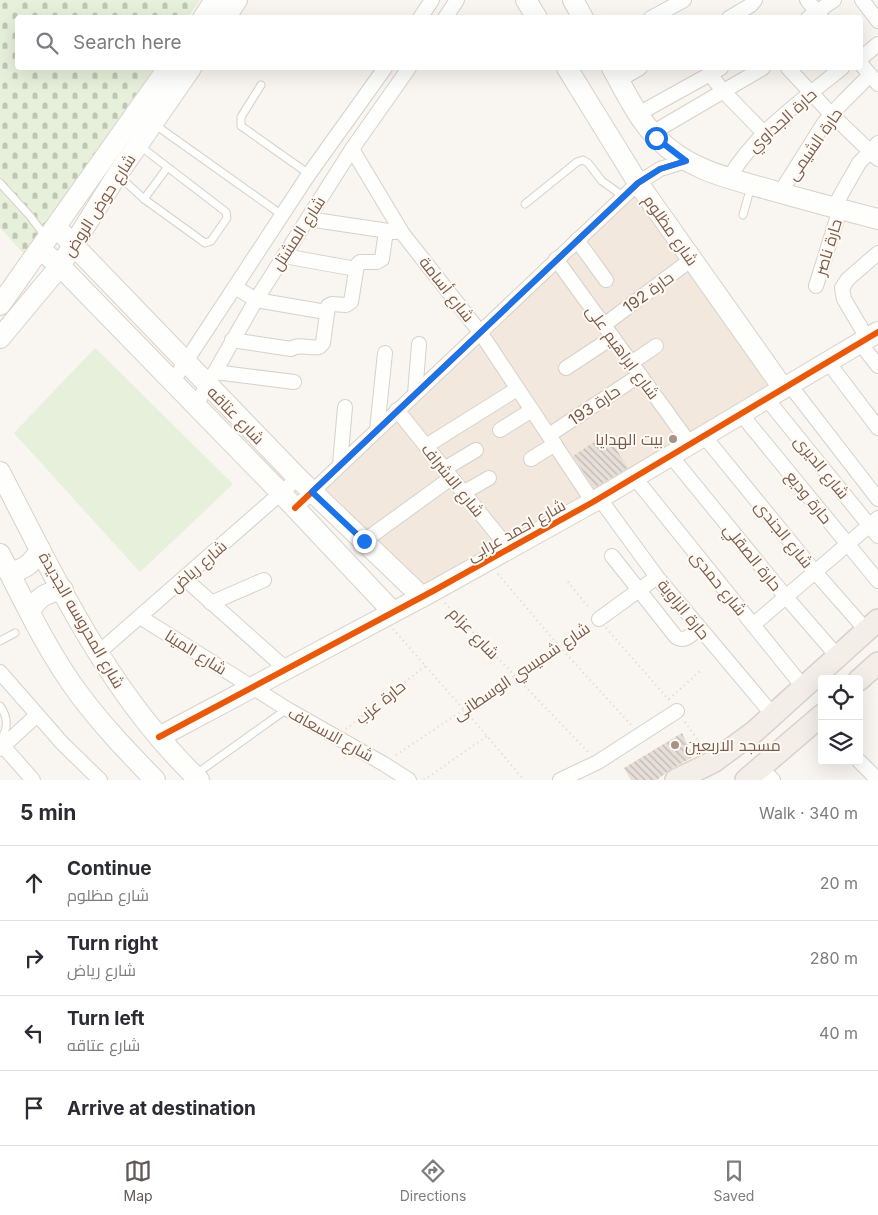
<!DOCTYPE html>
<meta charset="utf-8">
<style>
:root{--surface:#fff;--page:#f2f2f3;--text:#2b2b33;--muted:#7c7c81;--line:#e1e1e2;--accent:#625958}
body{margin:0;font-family:Inter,Cairo,sans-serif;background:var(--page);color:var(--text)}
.controls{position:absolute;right:15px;bottom:15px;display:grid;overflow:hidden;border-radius:5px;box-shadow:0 5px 20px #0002}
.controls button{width:45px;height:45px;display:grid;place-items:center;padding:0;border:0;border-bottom:1px solid var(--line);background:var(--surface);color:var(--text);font:25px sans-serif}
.stop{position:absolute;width:15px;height:15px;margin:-11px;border:4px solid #1a73e8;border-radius:50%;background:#fff}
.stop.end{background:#1a73e8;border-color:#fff;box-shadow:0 1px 5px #0008}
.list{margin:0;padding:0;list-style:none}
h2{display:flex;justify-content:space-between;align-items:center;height:65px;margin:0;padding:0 20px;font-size:21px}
h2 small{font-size:16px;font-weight:400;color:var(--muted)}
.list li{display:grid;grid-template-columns:32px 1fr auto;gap:15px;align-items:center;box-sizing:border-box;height:75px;padding:0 20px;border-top:1px solid var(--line)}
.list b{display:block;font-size:19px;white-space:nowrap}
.list p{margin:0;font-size:16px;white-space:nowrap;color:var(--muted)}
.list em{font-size:16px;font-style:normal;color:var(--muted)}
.icon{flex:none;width:28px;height:28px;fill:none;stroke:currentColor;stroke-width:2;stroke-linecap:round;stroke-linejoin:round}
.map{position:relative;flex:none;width:878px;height:780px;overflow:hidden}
.search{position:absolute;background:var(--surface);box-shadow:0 5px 20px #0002;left:15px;right:15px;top:15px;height:55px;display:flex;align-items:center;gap:12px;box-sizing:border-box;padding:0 18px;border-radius:5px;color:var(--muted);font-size:19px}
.sheet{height:365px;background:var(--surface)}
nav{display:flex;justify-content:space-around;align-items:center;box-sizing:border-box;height:70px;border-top:1px solid var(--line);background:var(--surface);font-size:14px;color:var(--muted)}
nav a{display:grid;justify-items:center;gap:2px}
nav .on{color:var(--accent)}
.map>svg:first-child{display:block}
</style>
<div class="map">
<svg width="878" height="780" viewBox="0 0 878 780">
<defs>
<pattern id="cemetery-stones" width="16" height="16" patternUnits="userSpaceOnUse" patternTransform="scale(1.25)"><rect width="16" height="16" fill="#e7f0db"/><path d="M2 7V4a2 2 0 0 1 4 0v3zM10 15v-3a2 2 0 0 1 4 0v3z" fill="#c0c6b4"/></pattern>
<pattern id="building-back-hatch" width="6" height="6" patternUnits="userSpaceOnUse" patternTransform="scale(1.25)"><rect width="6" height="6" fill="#e6ded7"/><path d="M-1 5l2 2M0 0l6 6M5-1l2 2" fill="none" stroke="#bfb7b1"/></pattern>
</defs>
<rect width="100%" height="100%" fill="#f9f5f0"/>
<polygon fill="#f2e8de" points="638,183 783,388 422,597 312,491"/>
<polygon fill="#e7f0db" points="95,348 233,484 140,572 14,433"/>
<polygon fill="url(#cemetery-stones)" points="0,0 200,0 188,17 18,18 18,68 154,68 25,255 0,228"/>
<g fill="url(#building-back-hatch)">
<polygon points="597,440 602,448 612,443 628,468 594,488 573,456"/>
<polygon points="682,733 693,757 671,769 657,780 631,780 624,768"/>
</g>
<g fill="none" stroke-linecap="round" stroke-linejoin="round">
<g stroke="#d7d1cb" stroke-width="9">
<g id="lane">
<polyline points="261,85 241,117 241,126 309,174"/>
<polyline points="154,124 282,215"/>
<polyline points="119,176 144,199 205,243 211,241 227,218 226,212 140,146"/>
<polyline points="0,183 30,216 45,236"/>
<polyline points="144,199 167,168"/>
<polyline points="525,204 577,162 583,160 588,163 602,181 623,196"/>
<polyline points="743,215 751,186"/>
<polyline points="0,641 15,633"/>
<path d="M0,706c9,12 8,23 0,35"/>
<polyline points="196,774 287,709"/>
</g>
</g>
<g stroke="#d7d1cb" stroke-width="16">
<g id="street">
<polyline points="807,0 822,18"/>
<polyline points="862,0 878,21"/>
<polyline points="420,18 432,0"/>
<polyline points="445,18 457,0"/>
<polyline points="651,18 684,0"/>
<polyline points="729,18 751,5 755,0"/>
<polyline points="808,18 834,0"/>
<polyline points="860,59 878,44"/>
<polyline points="860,63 878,84"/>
<polyline points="788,68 831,114 878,159"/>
<polyline points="710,74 723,91 764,133"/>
<polyline points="619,80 640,68"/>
<polyline points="638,114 721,68"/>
<polyline points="652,133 763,68"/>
<polyline points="352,149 403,234 480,332 593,502"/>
<path d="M729,178c27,-46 72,-77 113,-110"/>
<polyline points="780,193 824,123 843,102 870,75"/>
<polyline points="834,207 859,163 878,143"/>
<polyline points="308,219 395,232"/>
<polyline points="577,240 606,280"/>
<polyline points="284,256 356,269"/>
<polyline points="556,259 690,444"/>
<polyline points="816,286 840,209"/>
<polyline points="235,287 256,300 326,312"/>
<polyline points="604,325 692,259"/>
<polyline points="867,338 844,299 842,288 848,279 878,253"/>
<path d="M232,340l59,9c8,-6 19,0 28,-2l4,-4 5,-37 4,-2 14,1 5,-3 6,-37 3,-3h17l5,-3 4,-28"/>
<polyline points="860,343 878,366"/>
<polyline points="828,362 878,428"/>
<polyline points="631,363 656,346"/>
<polyline points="566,368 613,337"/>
<polyline points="215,372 294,382"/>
<polyline points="173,381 309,174 385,68"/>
<polyline points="789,384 878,499"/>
<polyline points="415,394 419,344"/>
<polyline points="766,398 878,536"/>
<polyline points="196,405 256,300 352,149 409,68"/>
<polyline points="397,410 509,549"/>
<polyline points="741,414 878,581"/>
<polyline points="377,430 385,353"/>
<polyline points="500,430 532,410"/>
<polyline points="549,435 640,375"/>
<polyline points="704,436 815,572 866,630"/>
<polyline points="426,446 517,389"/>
<polyline points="671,456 786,597 838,657"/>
<polyline points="531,459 555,444"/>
<polyline points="340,465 345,407"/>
<polyline points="444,469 476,450"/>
<polyline points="635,478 804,688"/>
<polyline points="463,493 489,478"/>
<polyline points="600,499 657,577 773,715"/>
<polyline points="295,508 638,183 660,169 686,161"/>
<polyline points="364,541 451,478"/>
<path d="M612,556l64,81c9,6 16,-3 23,-9"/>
<polyline points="184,578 286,669"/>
<polyline points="211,603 264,580"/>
<polyline points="140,617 287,709 384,764 409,780"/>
<polyline points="599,619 657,577"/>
<polyline points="753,625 878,518"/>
<polyline points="98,653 298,478"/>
<polyline points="0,672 62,743 100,780"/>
<polyline points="3,746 33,780"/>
<polyline points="0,749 37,715"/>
<polyline points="859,761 878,780"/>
<polyline points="760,768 773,780"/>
<polyline points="560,780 598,762 677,711"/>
</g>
</g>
<g stroke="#d9d2cb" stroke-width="22">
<g id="secondary">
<polyline points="526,0 537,18"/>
<polyline points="573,0 583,18"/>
<polyline points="203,18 215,0"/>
<polyline points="225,18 237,0"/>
<polyline points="567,68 638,183 783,388"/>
<path d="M612,68c13,23 26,51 45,70 32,33 75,41 117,53 35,10 69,19 104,28"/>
<polyline points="56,227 298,478 422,597"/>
<polyline points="40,249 60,266 281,493 393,612"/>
<polyline points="0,305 168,68"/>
<polyline points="0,338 60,266 117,175 191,68"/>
<path d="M0,472c56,108 109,222 199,308"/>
<path d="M0,554c24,47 47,97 79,140 23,31 49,58 76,86"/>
<path d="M9,572c16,-2 24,-9 31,-23"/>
<path d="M30,611c8,-14 17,-19 33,-21"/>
<polyline points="159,737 433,591 593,502 878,332"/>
</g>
</g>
<g stroke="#dad1cc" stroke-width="24">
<g id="primary">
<polyline points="859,680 878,663"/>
<polyline points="676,780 713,762 754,732 878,620"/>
<polyline points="746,780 822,715"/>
</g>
</g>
<g stroke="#dcd5d0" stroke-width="2" stroke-dasharray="1 4" stroke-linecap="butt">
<polyline points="498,574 559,646 632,726"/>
<polyline points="568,582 590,609"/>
<polyline points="445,603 589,753"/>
<polyline points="606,628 669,700"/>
<polyline points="393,629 487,736 524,780"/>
<polyline points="669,699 700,671"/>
<polyline points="685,722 704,749"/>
<polyline points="346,729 425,666"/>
<polyline points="396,755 589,626"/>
<polyline points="424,780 487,736"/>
</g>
<use href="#lane" stroke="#fefefd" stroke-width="7"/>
<use href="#street" stroke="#fefefd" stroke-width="14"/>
<use href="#secondary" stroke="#fefefd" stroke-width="20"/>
<use href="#primary" stroke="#f3eee8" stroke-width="21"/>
<g stroke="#fffaf3" stroke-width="9">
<g id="cycleway">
<polyline points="295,508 638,183 660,169 686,161"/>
<polyline points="159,737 433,591 593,502 878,332"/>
</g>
</g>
<use href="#cycleway" stroke="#e8590c" stroke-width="6"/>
</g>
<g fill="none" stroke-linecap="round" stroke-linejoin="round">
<polyline stroke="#1a73e8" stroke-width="6" points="364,541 312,492 638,183 660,169 686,161 656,138"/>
</g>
<g fill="#a69286" stroke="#fffaf3" stroke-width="2">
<circle cx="673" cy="439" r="5"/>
<circle cx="675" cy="745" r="5"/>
</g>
<g text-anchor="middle" stroke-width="4" stroke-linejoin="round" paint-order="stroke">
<g font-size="16" fill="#7a5c4d" stroke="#fffaf3">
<text transform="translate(782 120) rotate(-42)" y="6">حارة الجداوي</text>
<text transform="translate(814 144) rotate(-55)" y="6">حارة الشيمى</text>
<text transform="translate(99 205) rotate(-57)" y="6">شارع حوض الروض</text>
<text transform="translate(671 230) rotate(55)" y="6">شارع مظلوم</text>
<text transform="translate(298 233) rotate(-57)" y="6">شارع المشتل</text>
<text transform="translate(828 247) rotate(-73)" y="6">حارة ناصر</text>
<text transform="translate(447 289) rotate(52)" y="6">شارع أسامة</text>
<text transform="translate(648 292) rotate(-36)" y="6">حارة 192</text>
<text transform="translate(623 352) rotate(54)" y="6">شارع ابراهيم على</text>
<text transform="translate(594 405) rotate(-34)" y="6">حارة 193</text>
<text transform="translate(236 415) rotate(46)" y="6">شارع عتاقه</text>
<text transform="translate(822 467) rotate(51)" y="6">شارع الديرى</text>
<text transform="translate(453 480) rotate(51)" y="6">شارع الاشراف</text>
<text transform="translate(809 497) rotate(51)" y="6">حارة وديع</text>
<text transform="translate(516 530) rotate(-29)" y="6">شارع احمد عرابى</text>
<text transform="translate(784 534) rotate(51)" y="6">شارع الجندى</text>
<text transform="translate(753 557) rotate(51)" y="6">حارة الصقلي</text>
<text transform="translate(198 566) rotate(-41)" y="6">شارع رياض</text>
<text transform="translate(719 583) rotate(51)" y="6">شارع حمدى</text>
<text transform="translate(684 609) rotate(51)" y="6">حارة الزاوية</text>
<text transform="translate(82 620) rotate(60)" y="6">شارع المحروسه الجديدة</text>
<text transform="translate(474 633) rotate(46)" y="6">شارع عزام</text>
<text transform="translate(196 652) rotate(32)" y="6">شارع المينا</text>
<text transform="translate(521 671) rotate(-34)" y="6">شارع شميسي الوسطانى</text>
<text transform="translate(380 702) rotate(-39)" y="6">حارة عزب</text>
<text transform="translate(331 734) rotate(29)" y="6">شارع الاسعاف</text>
</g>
<g font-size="16" fill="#7a5c4d" stroke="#fffaf3" text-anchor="end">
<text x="663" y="445">بيت الهدايا</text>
<text x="685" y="751" text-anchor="start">مسجد الاربعين</text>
</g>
</g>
</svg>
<div class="controls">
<button><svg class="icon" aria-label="locate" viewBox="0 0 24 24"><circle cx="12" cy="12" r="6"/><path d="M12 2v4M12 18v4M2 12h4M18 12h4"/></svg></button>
<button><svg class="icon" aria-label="layers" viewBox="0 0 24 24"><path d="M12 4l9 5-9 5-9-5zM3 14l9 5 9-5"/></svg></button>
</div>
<div class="stop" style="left:656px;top:138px"></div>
<div class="stop end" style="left:364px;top:541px"></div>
<div class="search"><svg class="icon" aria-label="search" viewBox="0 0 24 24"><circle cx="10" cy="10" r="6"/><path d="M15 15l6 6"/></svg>Search here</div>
</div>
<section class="sheet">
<h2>5 min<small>Walk · 340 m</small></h2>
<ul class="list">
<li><svg class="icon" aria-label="ahead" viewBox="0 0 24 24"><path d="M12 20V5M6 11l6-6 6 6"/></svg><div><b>Continue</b><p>شارع مظلوم</p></div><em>20 m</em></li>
<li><svg class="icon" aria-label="right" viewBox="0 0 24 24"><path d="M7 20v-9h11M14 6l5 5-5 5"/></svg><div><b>Turn right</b><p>شارع رياض</p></div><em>280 m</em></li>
<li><svg class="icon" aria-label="left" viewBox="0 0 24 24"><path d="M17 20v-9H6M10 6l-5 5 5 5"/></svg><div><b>Turn left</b><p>شارع عتاقه</p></div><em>40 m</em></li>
<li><svg class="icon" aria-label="arrive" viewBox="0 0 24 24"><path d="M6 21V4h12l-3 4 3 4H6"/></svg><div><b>Arrive at destination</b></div></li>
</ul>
</section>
<nav>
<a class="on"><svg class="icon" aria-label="map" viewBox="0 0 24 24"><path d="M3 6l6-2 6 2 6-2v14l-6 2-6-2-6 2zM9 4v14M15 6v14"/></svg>Map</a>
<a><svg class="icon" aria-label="directions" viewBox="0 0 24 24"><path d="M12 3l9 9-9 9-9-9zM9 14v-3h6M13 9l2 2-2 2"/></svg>Directions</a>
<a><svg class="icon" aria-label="saved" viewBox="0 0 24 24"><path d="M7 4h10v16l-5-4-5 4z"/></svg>Saved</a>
</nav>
